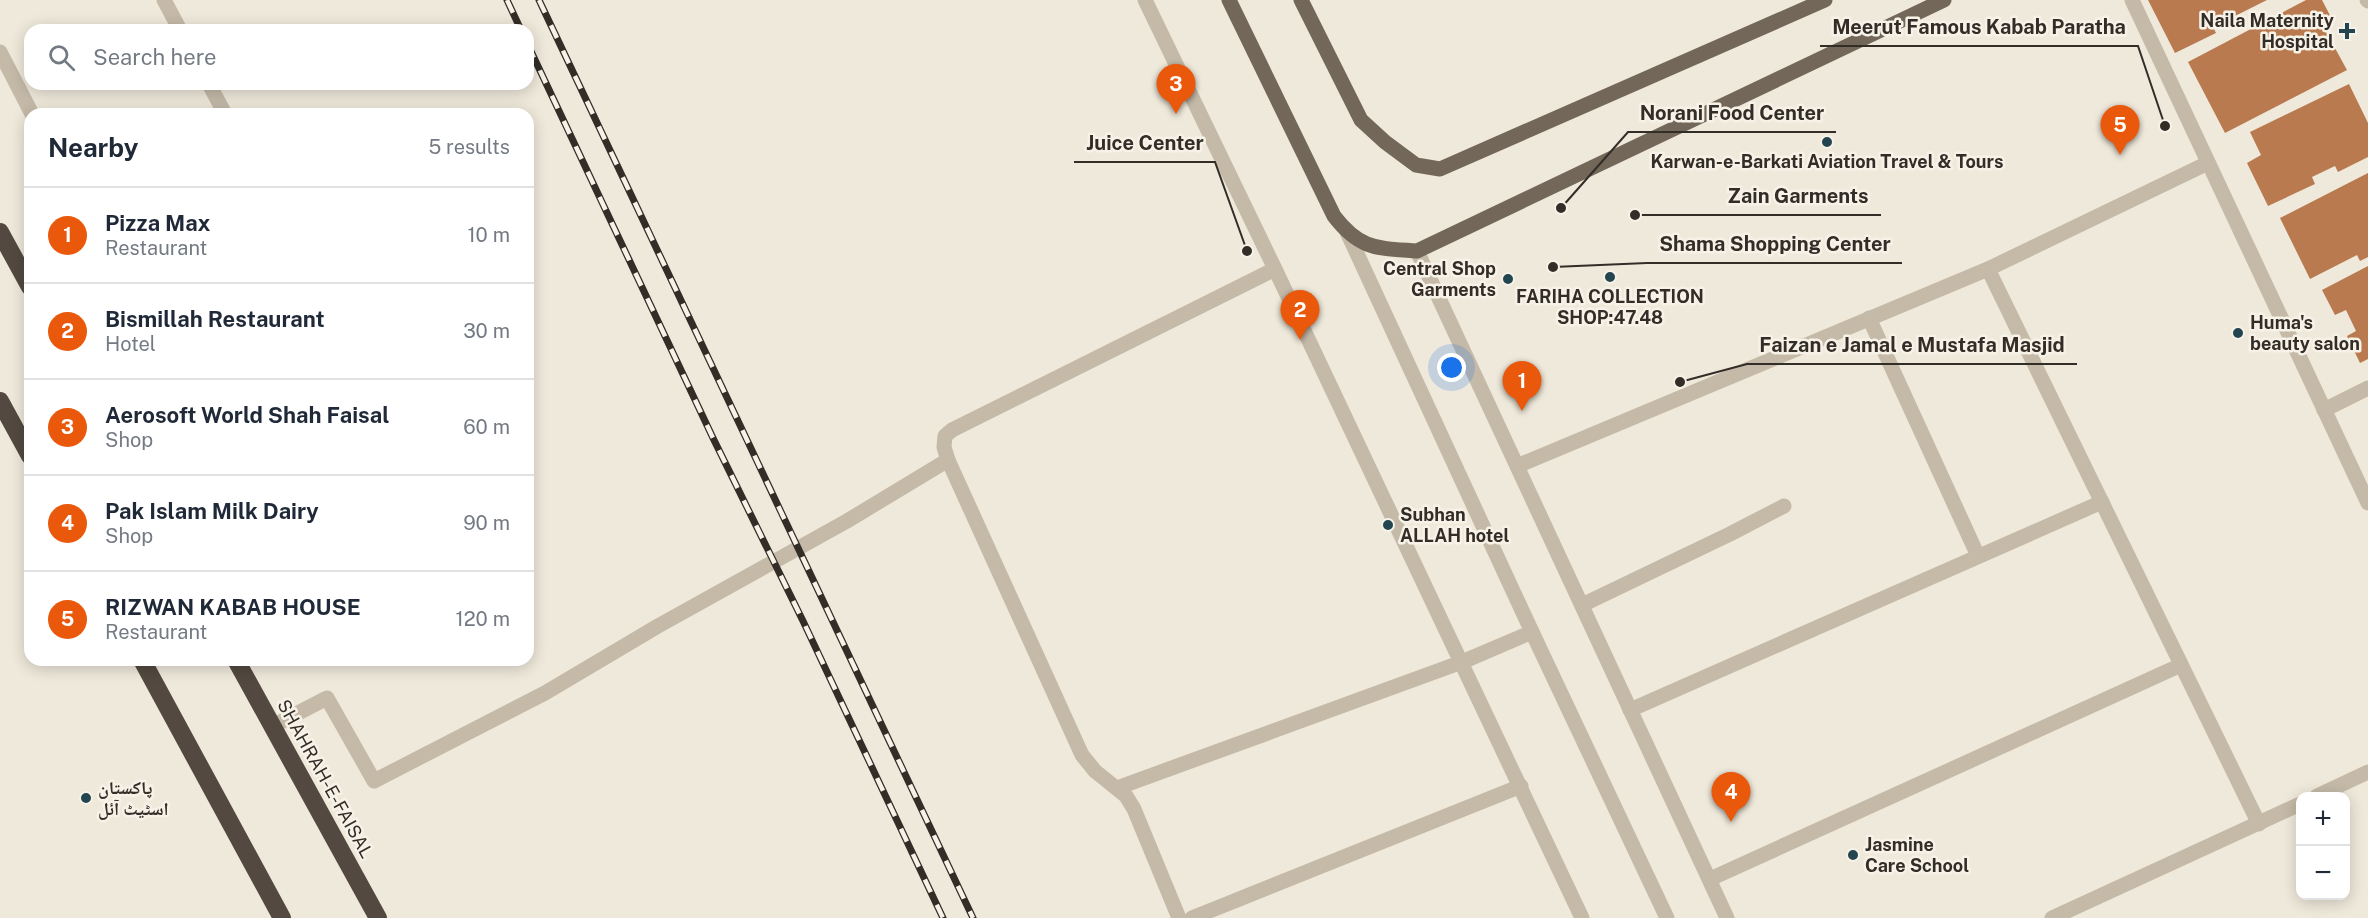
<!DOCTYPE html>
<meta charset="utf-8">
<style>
:root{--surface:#fff;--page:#f2f2f3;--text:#1f2937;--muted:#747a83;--line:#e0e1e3;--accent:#ea580c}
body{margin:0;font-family:"Public Sans","Noto Naskh Arabic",sans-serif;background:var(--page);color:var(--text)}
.controls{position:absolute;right:18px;bottom:18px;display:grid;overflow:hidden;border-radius:12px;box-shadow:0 3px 15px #0003}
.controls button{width:54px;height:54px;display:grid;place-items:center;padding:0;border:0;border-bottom:2px solid var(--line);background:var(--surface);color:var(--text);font:30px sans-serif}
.you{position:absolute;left:1452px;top:368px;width:21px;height:21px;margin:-15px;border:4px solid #fff;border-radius:50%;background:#1a73e8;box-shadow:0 0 0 9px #1a73e833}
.badge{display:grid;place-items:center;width:39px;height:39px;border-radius:50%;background:var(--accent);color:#fff;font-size:20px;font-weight:700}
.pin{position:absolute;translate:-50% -50px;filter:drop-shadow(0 2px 3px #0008)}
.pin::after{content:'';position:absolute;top:32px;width:21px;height:18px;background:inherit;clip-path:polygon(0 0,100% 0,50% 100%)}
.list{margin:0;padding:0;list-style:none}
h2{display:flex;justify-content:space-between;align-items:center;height:78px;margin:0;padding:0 24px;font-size:26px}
h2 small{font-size:20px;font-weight:400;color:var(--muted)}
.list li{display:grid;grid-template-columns:39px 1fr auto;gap:18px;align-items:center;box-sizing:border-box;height:96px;padding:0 24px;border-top:2px solid var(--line)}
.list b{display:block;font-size:22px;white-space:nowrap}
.list p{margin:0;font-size:20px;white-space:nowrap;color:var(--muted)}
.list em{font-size:20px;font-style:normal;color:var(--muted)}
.icon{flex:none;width:33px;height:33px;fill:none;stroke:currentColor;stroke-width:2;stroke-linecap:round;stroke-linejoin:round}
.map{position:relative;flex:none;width:2368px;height:918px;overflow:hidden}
.search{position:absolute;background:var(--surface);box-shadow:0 3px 15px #0003;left:24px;top:24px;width:510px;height:66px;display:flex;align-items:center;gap:15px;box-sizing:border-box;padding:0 21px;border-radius:18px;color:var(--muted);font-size:22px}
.panel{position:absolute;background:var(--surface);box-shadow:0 3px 15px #0003;left:24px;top:108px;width:510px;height:558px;border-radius:18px}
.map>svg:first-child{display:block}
</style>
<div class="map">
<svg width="2368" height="918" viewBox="0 0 2368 918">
<rect width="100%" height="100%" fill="#efe9db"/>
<g fill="#b97a4f">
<polygon points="2148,0 2267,0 2213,27 2216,33 2175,53"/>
<polygon points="2306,0 2322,0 2334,23 2324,28 2347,70 2225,133 2188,62"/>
<polygon points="2349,84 2368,123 2368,157 2338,172 2335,166 2312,177 2315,184 2268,206 2247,163 2261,155 2250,132"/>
<polygon points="2368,173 2368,257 2360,261 2357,255 2310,279 2280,218"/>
<polygon points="2368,266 2368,359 2360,363 2347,336 2356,331 2346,310 2335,315 2322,290"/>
</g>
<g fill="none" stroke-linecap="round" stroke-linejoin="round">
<g stroke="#c5baa8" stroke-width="15">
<polyline points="164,0 180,30"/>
<polyline points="1145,0 1275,269 1582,918"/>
<polyline points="2132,0 2368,503"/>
<polyline points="2367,0 2368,1"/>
<polyline points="0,52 32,114"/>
<polyline points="209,84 225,114"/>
<polyline points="2208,163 1988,269 2259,824"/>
<polyline points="1347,232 1532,632 1667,918"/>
<polyline points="1417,251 1727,918"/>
<polyline points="1869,318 1978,556"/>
<polyline points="2324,410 2368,388"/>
<polyline points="1517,466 1988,269"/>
<polyline points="1582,605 1730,534 1784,506"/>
<polyline points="1630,710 2102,502"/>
<polyline points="273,726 327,698 374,781 545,693 658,626 847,521 948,460"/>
<polyline points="1117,788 1462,662 1532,632"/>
<polyline points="2317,796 2368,772"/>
<polyline points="1710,879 2181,665"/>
<polyline points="1179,918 1134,809 1126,796 1095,771 1082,755 948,460 944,447 945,436 952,430 1275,269"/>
<polyline points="1192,918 1521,786"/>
<polyline points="2052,918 2300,804"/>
</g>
<g stroke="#73675a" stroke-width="15">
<path d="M1229,0l105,216c26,34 43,32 83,35l527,-251"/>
<polyline points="1301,0 1361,120 1385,142 1416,165 1440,169 1825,0"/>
</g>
<g stroke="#534940" stroke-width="18">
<polyline points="0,232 30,287"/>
<polyline points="0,401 30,456"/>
<polyline points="142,660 282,918"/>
<polyline points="236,660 378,918"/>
</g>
<g stroke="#332d28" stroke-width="7">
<g id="rail">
<polyline points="507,0 521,30"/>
<polyline points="539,0 973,918"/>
<polyline points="528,45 713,438 803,621 943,918"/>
</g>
</g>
<use href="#rail" stroke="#f7f2e7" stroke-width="4.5" stroke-dasharray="14" stroke-linecap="butt"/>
</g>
<g fill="#224550" stroke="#f7f2e7" stroke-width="2">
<path d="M2344 22h6v6h6v6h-6v6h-6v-6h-6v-6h6z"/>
<circle cx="1827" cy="142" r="6"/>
<circle cx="1610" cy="277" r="6"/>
<circle cx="1508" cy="279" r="6"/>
<circle cx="2238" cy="333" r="6"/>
<circle cx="1388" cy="525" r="6"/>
<circle cx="86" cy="798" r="6"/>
<circle cx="1853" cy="855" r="6"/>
</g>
<g text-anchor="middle" stroke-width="5" stroke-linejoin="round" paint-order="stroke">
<g font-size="18" font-weight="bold" fill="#332d28" stroke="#f7f2e7" text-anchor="start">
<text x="2334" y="27" text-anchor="end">Naila Maternity<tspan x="2334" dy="21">Hospital</tspan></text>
<text x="1827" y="168" text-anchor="middle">Karwan-e-Barkati Aviation Travel &amp; Tours</text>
<text x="1496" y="275" text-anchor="end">Central Shop<tspan x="1496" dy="21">Garments</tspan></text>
<text x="1610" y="303" text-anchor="middle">FARIHA COLLECTION<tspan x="1610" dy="21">SHOP:47.48</tspan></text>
<text x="2250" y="329">Huma's<tspan x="2250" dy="21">beauty salon</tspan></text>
<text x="1400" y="521">Subhan<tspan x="1400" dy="21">ALLAH hotel</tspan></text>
<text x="98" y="794">پاکستان<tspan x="98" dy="21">اسٹیٹ آئل</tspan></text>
<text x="1865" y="851">Jasmine<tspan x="1865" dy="21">Care School</tspan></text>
</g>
<g font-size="18" fill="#332d28" stroke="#f7f2e7">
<text transform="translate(325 779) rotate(61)" y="6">SHAHRAH-E-FAISAL</text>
</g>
</g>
<path fill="none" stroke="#332d28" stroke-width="2" d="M2165 126L2138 46H1820M1561 208L1628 132H1836M1247 251L1215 162H1074M1635 215L1715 215H1881M1553 267L1647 263H1902M1680 382L1747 364H2077"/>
<g fill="#332d28" stroke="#f7f2e7" stroke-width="2">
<circle cx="2165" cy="126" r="6"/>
<circle cx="1561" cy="208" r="6"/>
<circle cx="1247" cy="251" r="6"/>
<circle cx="1635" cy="215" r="6"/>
<circle cx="1553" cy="267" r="6"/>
<circle cx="1680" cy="382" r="6"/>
</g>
<g font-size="20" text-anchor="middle" font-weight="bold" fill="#332d28" stroke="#f7f2e7" stroke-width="5" stroke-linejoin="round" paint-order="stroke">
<text x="1979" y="34">Meerut Famous Kabab Paratha</text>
<text x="1732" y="120">Norani Food Center</text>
<text x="1145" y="150">Juice Center</text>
<text x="1798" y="203">Zain Garments</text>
<text x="1775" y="251">Shama Shopping Center</text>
<text x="1912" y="352">Faizan e Jamal e Mustafa Masjid</text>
</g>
</svg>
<div class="controls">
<button>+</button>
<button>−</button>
</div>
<div class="you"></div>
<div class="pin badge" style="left:1522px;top:411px">1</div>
<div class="pin badge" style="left:1300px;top:340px">2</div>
<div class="pin badge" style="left:1176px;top:114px">3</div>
<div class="pin badge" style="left:1731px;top:822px">4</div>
<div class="pin badge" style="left:2120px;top:155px">5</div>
<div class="search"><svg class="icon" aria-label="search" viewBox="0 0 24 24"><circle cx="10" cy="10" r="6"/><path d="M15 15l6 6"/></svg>Search here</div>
<section class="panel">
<h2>Nearby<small>5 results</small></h2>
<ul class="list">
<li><span class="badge">1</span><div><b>Pizza Max</b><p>Restaurant</p></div><em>10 m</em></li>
<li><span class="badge">2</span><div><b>Bismillah Restaurant</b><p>Hotel</p></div><em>30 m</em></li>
<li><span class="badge">3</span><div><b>Aerosoft World Shah Faisal</b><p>Shop</p></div><em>60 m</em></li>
<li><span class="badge">4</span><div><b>Pak Islam Milk Dairy</b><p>Shop</p></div><em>90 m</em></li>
<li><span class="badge">5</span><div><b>RIZWAN KABAB HOUSE</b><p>Restaurant</p></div><em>120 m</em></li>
</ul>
</section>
</div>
